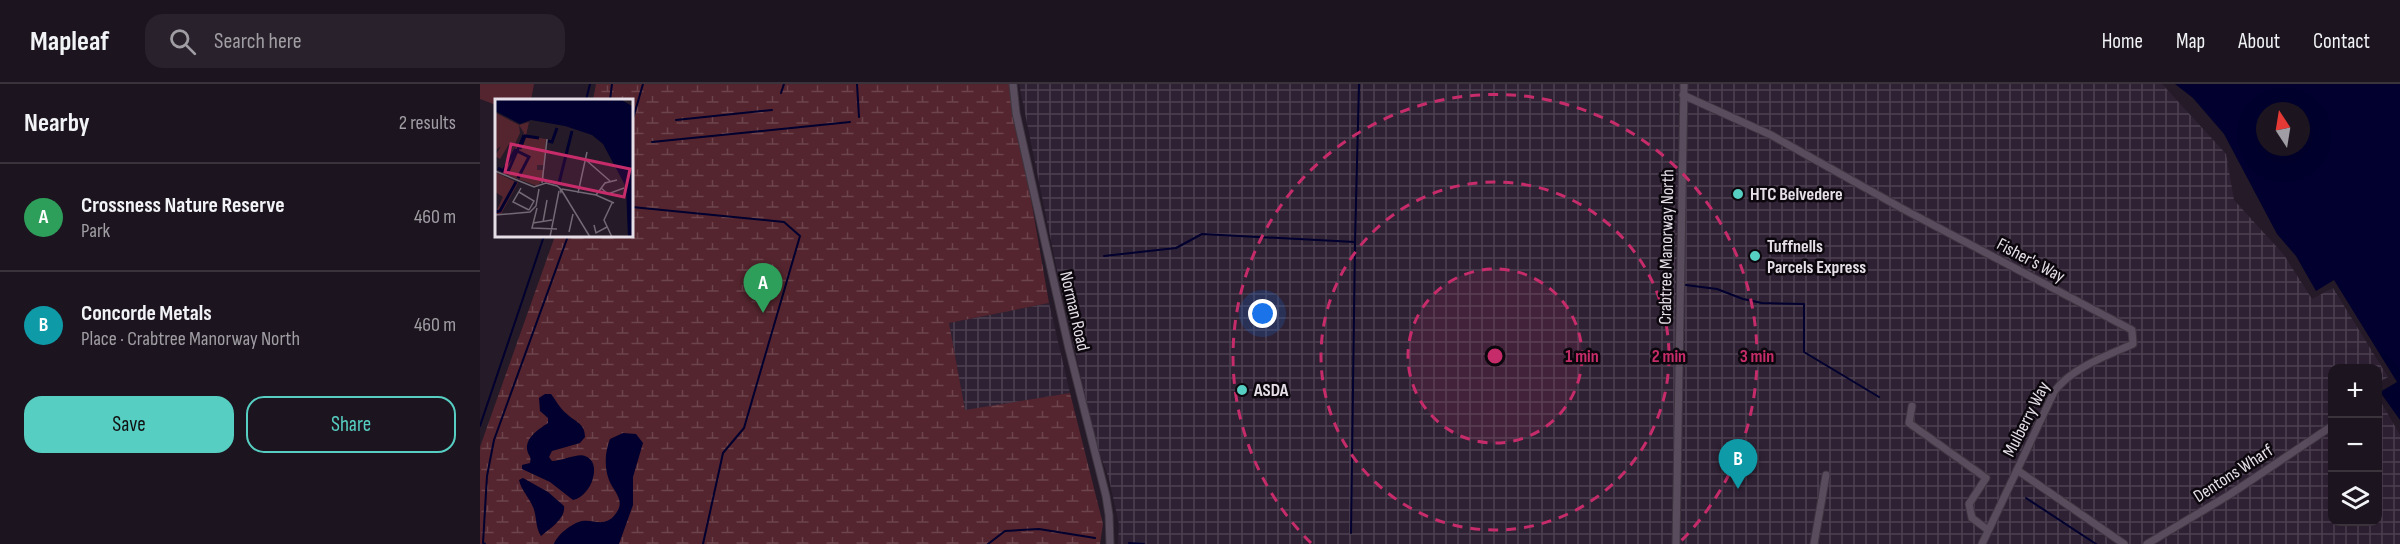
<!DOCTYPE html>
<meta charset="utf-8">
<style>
:root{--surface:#1c141e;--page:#29212b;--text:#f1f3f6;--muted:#a09ea4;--line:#3a333c;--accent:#57cec2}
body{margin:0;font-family:"Sofia Sans Condensed",sans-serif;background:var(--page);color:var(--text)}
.controls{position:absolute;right:18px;bottom:18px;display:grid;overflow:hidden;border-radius:12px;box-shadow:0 6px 24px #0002}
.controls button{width:54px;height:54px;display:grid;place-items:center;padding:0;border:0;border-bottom:2px solid var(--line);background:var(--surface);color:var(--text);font:30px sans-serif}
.compass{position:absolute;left:1776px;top:18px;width:54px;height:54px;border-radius:50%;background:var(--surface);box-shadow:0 6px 24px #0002;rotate:348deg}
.you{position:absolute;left:783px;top:230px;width:21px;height:21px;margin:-15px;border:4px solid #fff;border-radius:50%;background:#1a73e8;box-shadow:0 0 0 9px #1a73e833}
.badge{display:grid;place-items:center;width:39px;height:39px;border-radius:50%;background:var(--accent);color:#fff;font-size:20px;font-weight:700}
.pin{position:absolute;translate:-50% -50px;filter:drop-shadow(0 2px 3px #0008)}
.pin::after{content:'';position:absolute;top:32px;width:21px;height:18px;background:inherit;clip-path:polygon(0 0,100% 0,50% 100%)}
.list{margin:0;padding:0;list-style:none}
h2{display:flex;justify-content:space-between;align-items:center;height:78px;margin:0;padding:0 24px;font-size:26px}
h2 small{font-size:20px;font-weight:400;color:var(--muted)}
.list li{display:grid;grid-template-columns:39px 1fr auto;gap:18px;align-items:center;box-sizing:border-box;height:108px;padding:0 24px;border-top:2px solid var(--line)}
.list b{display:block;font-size:22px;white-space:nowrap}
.list p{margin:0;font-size:20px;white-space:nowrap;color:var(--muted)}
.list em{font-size:20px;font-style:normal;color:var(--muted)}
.actions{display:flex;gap:12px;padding:18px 24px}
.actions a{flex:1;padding:14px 0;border:2px solid var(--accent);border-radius:18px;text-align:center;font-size:21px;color:var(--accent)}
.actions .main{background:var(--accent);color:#111}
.icon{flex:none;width:33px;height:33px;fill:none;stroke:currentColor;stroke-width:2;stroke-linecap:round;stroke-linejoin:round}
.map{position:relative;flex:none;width:1920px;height:460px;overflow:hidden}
header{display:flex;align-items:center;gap:36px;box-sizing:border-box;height:84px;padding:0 30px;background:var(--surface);border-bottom:2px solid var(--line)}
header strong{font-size:28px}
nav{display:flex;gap:33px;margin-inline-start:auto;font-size:21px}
.search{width:420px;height:54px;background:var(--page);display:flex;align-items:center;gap:15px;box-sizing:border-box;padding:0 21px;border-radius:18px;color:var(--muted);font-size:22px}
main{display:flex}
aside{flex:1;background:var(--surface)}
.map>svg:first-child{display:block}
</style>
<header>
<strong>Mapleaf</strong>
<div class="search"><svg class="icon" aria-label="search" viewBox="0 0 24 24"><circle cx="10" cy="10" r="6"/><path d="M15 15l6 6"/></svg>Search here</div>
<nav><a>Home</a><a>Map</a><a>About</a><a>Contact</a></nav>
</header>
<main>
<aside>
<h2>Nearby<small>2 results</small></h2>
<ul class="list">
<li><span class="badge" style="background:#2e9e5b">A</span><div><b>Crossness Nature Reserve</b><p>Park</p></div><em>460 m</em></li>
<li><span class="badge" style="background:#0f9aa8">B</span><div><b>Concorde Metals</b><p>Place · Crabtree Manorway North</p></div><em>460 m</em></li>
</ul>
<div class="actions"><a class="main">Save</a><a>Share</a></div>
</aside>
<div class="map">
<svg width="1920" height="460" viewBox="0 0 1920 460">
<defs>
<pattern id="industrial-grid" width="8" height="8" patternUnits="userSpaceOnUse" patternTransform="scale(1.5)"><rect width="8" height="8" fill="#2f2134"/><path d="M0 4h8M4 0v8" fill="none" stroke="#4d4151"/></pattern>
<pattern id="wetland-marsh" width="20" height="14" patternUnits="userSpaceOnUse" patternTransform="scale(1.5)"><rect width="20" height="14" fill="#54252e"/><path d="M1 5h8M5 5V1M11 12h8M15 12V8" fill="none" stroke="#6d444c"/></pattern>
</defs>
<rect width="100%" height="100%" fill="#251a28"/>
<g fill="url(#industrial-grid)">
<polygon points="539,0 1682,0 1746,70 1754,116 1804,171 1832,215 1853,204 1908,293 1898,299 1898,284 1852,284 1852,438 1898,438 1898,313 1920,351 1920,460 638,460 639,440 629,395 615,356 577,186"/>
<polygon points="569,219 590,309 485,327 469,239"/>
</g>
<polygon fill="#54252e" points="0,0 54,0 51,16 16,16 16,21 0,15"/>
<polygon fill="url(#wetland-marsh)" points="116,0 534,0 536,29 569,219 469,239 485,326 590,309 623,440 620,460 0,460 0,363 75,152 152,152 152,16 113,16"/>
<g fill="#01002e" fill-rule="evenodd">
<path d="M1695,0h225v336l-20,-28 17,-10 -63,-102 -18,11 -20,-35 -19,-22 -53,-100 -31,-36zM1785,27h36v36h-36z"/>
<path d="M65,310h6c5,6 9,15 16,20 8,8 18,9 18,23l-5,6 -28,8 -3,6 3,4c10,0 26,-8 33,-5 18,6 7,40 -12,44l-23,-18 -28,-13v-4l8,-2c2,-7 -2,-7 -3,-14 -1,-12 12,-20 21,-26v-5l-8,-7 -1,-13z"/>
<path d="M143,349l13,1 7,9 -10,34v28l-14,39h-65c3,-9 18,-21 28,-23 12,-2 20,6 31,-4 15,-16 1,-24 -4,-37 -5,-14 -4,-28 1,-41z"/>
<path d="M43,394l25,14 16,14c2,12 -14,23 -23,30 -6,-9 -4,-20 -8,-29 -4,-10 -12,-17 -14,-27z"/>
</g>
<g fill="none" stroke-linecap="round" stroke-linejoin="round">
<g stroke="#01002e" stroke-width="2">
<polyline points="377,0 379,33"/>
<polyline points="301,9 304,0"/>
<polyline points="106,16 110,0"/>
<polyline points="130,16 132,0"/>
<polyline points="196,36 292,26"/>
<polyline points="152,38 163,0"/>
<polyline points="172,58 370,38"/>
<polyline points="152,123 304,138 320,152 264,344 243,369 223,460"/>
<polyline points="624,172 696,164 722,150 875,158"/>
<polyline points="1206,201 1237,205 1263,215 1282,219 1324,220 1324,268 1399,313"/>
<polyline points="0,342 64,152"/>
<polyline points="1546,414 1616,460"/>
<polyline points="871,449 875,158 879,0"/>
<polyline points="649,459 664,460"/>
<polyline points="5,460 3,459 7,392 14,356 88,152"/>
<polyline points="508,460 525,447 559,445 615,454"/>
</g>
<g stroke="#3e3540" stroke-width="9">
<g id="street">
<polyline points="533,0 536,29 589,265 626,412 629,431 630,460"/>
<path d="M1203,11l88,40 132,74 229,121 1,14c-27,12 -62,24 -79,48l-72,152"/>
<polyline points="1432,322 1429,339 1506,394 1489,420 1492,434 1508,446"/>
<polyline points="1537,386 1644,460"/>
<polyline points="1196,460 1204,0"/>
<polyline points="1334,460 1346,391"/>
<polyline points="1667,460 1749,411 1852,342"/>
</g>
</g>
<use href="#street" stroke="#594c5d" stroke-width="7"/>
</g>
<circle cx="1015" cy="272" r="87" fill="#c62c69" fill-opacity=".12"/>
<g fill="none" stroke="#c62c69" stroke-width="3" stroke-dasharray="10 8">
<circle cx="1015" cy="272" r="87"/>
<circle cx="1015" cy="272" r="174"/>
<path d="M831 459A262 262 0 1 1 1199 459"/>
</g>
<g fill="#57cec2" stroke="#0b070d" stroke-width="2">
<circle cx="1258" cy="110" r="6"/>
<circle cx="1275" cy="172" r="6"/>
<circle cx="762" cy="306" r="6"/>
</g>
<g text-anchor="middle" stroke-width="5" stroke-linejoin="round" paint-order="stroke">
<g font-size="18" font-weight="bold" fill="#e6dfe8" stroke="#0b070d" text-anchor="start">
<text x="1270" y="116">HTC Belvedere</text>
<text x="1287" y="168">Tuffnells<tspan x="1287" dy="21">Parcels Express</tspan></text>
<text x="774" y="312">ASDA</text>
</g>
<g font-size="18" fill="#e6dfe8" stroke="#0b070d">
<text transform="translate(1186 163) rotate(-89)" y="6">Crabtree Manorway North</text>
<text transform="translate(1551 176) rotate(28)" y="6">Fisher's Way</text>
<text transform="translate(595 227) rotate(77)" y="6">Norman Road</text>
<text transform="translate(1546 335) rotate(-63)" y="6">Mulberry Way</text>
<text transform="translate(1753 389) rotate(-33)" y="6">Dentons Wharf</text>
</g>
</g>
<g transform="translate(15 15)">
<rect width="138" height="138" fill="#251a28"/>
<path d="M1,14l23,12 1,8 -6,13 -5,-2 -9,15 -5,-3 6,-10 -6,5zM0,73l23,11 -17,31h-6l8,-17 -8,-5z" fill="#54252e"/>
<path d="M34,23l-3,14 20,3 -2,26h-7v5h7v9l-7,7 -35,-13 22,-40 -5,-8z" fill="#54252e"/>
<path d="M0,0h125l12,7 1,131h-5l-2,-50 -23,-43 -11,-9 -27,-9 -34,-6 -11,4 -25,-13z" fill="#01002e"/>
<path fill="none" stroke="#01002e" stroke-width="3" d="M53,42l4,1 5,-14M25,50l5,-13 14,2M22,52l12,6 -11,21M3,69l5,3 13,-22M12,75l17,-39M64,84l13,-52M0,113l5,-1 16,-29"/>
<path fill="none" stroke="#726975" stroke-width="1.5" d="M91,61l24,21M0,72l39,16 12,-4 11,3 5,4 -1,2 -1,-3M47,84l5,-44M26,89l-8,14 16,8M106,89l7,6 16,-6M67,90l34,6 18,8M67,92l28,46M24,93l15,9 -5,9M83,94l9,-41M101,96l9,-12 12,-3M42,109l-5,20 25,1M0,116l35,-3 6,-6 3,-17M48,123l4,-22M38,124l19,-3M99,126l2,8 11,-6M74,133l4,-18M4,138h28M55,138l9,-46M117,138l-8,-17 8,-17"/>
<path fill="#c62c69" fill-opacity="0.15" stroke="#c62c69" stroke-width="3" d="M16,45l119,25 -6,28 -119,-25z"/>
<rect width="138" height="138" fill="none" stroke="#e6dfe8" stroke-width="3"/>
</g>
<circle cx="1015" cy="272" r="9" fill="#c62c69" stroke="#0b070d" stroke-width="3"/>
<g font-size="18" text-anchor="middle" font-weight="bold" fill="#c62c69" stroke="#0b070d" stroke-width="5" stroke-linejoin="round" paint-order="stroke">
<text x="1102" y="278">1 min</text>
<text x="1189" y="278">2 min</text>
<text x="1277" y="278">3 min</text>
</g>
</svg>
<div class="controls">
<button>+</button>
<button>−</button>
<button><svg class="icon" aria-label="layers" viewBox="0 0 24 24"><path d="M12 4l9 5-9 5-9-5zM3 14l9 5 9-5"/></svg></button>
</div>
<svg class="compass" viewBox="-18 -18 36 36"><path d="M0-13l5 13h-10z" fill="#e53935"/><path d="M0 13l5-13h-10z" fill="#a09ea4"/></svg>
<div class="you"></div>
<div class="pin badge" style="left:283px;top:229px;background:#2e9e5b">A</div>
<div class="pin badge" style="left:1258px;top:405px;background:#0f9aa8">B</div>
</div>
</main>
